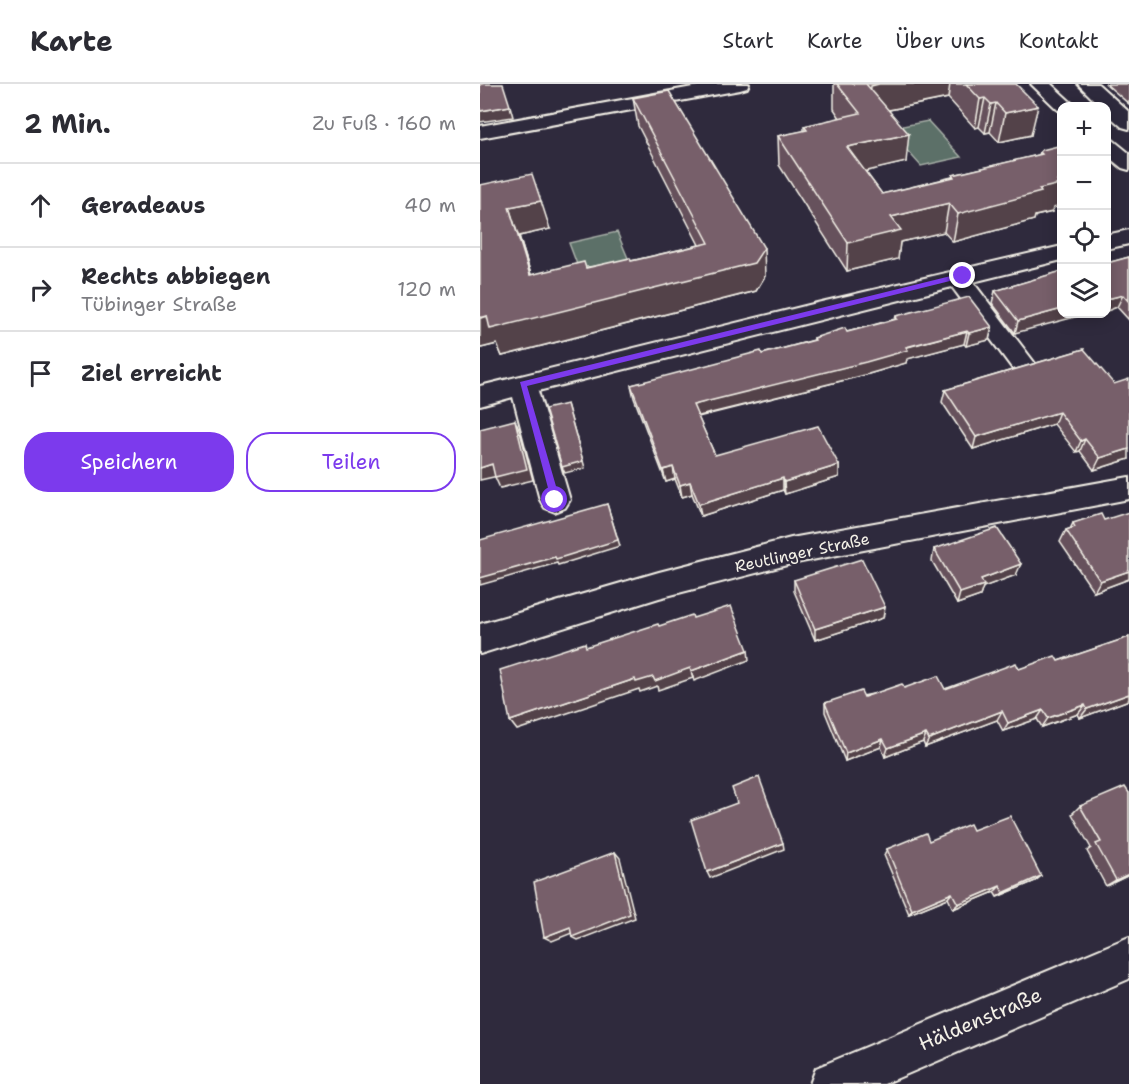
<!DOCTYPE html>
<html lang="de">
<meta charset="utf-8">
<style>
:root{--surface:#fff;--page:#f2f2f3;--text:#2b2b33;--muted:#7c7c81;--line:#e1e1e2;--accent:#7c3aed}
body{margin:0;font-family:"Shantell Sans",sans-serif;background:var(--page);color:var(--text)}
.controls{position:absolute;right:18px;top:18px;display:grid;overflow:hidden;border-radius:12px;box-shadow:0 3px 15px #0003}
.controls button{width:54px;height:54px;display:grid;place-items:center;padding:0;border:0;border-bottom:2px solid var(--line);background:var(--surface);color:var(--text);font:30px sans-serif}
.stop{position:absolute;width:18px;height:18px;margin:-14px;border:4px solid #7c3aed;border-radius:50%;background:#fff}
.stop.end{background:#7c3aed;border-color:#fff;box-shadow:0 2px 6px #0008}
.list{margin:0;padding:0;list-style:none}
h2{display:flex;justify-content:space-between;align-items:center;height:78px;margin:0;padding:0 24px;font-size:26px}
h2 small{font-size:20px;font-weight:400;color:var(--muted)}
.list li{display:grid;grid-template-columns:39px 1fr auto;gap:18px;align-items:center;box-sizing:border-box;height:84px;padding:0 24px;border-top:2px solid var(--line)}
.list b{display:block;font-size:22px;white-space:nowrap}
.list p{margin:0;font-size:20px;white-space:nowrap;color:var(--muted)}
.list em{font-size:20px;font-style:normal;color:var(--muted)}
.actions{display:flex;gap:12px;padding:18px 24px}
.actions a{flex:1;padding:14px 0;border:2px solid var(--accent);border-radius:24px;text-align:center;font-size:21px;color:var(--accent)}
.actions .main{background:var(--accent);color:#fff}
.icon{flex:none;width:33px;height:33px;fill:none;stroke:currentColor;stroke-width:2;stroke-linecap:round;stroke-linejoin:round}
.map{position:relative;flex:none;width:649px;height:1000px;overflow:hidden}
header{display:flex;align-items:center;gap:36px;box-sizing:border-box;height:84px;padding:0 30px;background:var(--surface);border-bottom:2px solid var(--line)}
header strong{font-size:28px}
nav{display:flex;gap:33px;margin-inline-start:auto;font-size:21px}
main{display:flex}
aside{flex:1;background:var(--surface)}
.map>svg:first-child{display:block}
</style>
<header>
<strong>Karte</strong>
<nav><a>Start</a><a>Karte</a><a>Über uns</a><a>Kontakt</a></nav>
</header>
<main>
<aside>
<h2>2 Min.<small>Zu Fuß · 160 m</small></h2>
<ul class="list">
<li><svg class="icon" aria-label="ahead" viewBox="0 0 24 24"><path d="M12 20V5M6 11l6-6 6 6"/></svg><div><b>Geradeaus</b></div><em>40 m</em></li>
<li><svg class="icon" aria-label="right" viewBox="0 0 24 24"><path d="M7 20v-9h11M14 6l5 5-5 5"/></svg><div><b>Rechts abbiegen</b><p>Tübinger Straße</p></div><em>120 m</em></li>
<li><svg class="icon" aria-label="arrive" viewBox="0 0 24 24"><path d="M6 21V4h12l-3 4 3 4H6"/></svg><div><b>Ziel erreicht</b></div></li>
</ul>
<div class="actions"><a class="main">Speichern</a><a>Teilen</a></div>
</aside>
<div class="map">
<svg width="649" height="1000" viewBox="0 0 649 1000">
<rect width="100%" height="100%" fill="#2f2a3d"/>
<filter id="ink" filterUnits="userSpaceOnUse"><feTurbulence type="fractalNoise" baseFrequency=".0167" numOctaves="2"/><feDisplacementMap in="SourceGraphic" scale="12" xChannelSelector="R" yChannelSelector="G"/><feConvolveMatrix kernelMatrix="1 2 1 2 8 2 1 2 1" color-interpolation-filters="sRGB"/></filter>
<g filter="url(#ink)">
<g fill="#5b6f68" stroke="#a8b0a8" stroke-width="1.5">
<polygon points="448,37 481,73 441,82 408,45"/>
<polygon points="137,148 150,179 101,191 89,159"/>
</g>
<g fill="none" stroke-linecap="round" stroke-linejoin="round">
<g stroke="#f4f1e8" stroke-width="4">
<g id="minor">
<polygon points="229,0 269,0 267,4 260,6 0,54 0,42"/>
<polygon points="551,0 571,0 595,22 582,22 582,27 578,26"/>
<polygon points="598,0 618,0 649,28 649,45 642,43 626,29 626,22 620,22"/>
<polygon points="626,54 633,56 649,69 649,86 642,84 626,71"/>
<polygon points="649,146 649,160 626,165 626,151"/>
<polygon points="582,162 582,176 493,198 557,282 553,288 544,291 535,288 472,203 58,307 90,416 85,424 75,428 65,424 60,416 33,313 0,322 0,302 337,219"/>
<polygon points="649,393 649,415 311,480 179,514 0,570 0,540 179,488 311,454"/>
<polygon points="649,853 649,895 404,1000 330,1000 336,984"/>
</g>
</g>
<use href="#minor" fill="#2f2a3d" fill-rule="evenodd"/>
</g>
<g fill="#66515b" stroke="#f4f1e8" stroke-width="1.5">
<polygon points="354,0 536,0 551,51 519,58 510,48 505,49 499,43 495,44 468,14 409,26 426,78 385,87 402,110 472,93 473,91 559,71 560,68 562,66 573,124 572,128 555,132 554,136 473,158 464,148 420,158 418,175 367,187 299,81 298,52 324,47 324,42 360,34 354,25"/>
<polygon points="626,0 649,0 649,20"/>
<polygon points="153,14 285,192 276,207 22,272 17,260 1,264 0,101 70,145 39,152 51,191 151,177 219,161 158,42"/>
<polygon points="649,173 649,236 637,223 627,227 627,179"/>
<polygon points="582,187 535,249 512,219 515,207"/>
<polygon points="416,232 512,243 509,256 486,262 484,260 427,275 426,279 385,291 218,333 235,371 359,381 359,393 305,410 303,406 221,432 212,410 202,413 195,395 186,398 154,314 151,301 282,270 334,256 334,254 367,248 415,235"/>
<polygon points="604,265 649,375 614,386 600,367 596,368 574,340 493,365 462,318 465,306"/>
<polygon points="593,439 649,495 614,508 580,458 586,446 590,445"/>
<polygon points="454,465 536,491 503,503 500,512 477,520 452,477"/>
<polygon points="314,496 405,523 403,534 335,556 314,507"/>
<polygon points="649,553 649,616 600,634 598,630 562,643 557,635 523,647 517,636 445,663 443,658 405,673 401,663 365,677 345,628 345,619 424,604 465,605 539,585 578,577"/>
<polygon points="649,709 649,791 626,802 607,767 611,764 592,730 600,722"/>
<polygon points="493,746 561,792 555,797 517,813 514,808 473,825 468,814 429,830 404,771 407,765 449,757"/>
</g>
<g fill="#53424a" stroke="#f4f1e8" stroke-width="1.5">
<polygon points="399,0 470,0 468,14 389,30 391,2"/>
<polygon points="505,14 499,43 495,44 500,15"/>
<polygon points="516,19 510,48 505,49 511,20"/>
<polygon points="30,22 33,33 0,38 0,27"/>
<polygon points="558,22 551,51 519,58 525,29"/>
<polygon points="429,50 426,78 366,92 367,63"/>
<polygon points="582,95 582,122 573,124 572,128 555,132 554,136 473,158 478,130"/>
<polygon points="61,117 70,145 39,152 60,219 29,123"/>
<polygon points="469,119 464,148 420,158 418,175 367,187 368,159 411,133"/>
<polygon points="284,164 285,192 276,207 22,272 17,260 1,264 0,263 0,234"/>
<polygon points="643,211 637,223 627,227 627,215"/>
<polygon points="582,225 582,230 606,230 535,249 538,237"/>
<polygon points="512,243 509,256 486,262 489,249"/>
<polygon points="487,247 484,260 427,275 426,279 385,291 215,333 213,321"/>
<polygon points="87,320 105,384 85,389 82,383"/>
<polygon points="579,328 574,340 493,365 496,353"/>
<polygon points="35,336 40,348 53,396 20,404 15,393"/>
<polygon points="605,355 600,367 596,368 601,357"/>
<polygon points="649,365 649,375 614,386 620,374"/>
<polygon points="12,380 18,392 0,396 0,384"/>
<polygon points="359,381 359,393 305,410 304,398"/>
<polygon points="193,383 195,395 186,398 183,386"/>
<polygon points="303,394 303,406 221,432 219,420"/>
<polygon points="210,398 212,410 202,413 200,401"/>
<polygon points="127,420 140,462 78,481 77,479 0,501 0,494"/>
<polygon points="541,480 536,491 503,503 500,512 477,520 480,509 501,495"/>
<polygon points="649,487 649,495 614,508 620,497"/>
<polygon points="405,523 403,534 335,556 335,545"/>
<polygon points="268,566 269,576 214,597 211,587"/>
<polygon points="210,584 213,594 178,606 177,602 160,608 159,605 37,646 30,637 155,595 173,593"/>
<polygon points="649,610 649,616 600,634 607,625"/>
<polygon points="605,621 598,630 562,643 568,634"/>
<polygon points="563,626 557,635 523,647 528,639"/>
<polygon points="522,627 517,636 445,663 449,655"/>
<polygon points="446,650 443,658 405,673 408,664"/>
<polygon points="403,655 401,663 365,677 366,669"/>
<polygon points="303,759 304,765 230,794 227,788"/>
<polygon points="135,768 140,774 155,834 98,856 92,853"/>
<polygon points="649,790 649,791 626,802 636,796"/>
<polygon points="561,792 555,797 517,813 523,809"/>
<polygon points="520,802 514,808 473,825 478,820"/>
<polygon points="472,809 468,814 429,830 432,826"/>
<polygon points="90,843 97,847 72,857 64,853"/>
</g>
<g fill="#775e6a" stroke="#f4f1e8" stroke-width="1.5">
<polygon points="0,0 23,0 30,22 0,27"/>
<polygon points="357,0 386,0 429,50 367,63 402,110 474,93 473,91 562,70 560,68 562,66 582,61 582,95 577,97 580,100 559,105 561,108 478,130 469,119 411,133 421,146 368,159 298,52 327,46 324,42 380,29"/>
<polygon points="486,0 536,0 558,22 525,29 516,19 511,20 505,14 500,15"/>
<polygon points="189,7 284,164 274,179 10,245 7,232 0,234 0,101 52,90 61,117 29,123 50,191 104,178 106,184 150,174 151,177 229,159 153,14"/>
<polygon points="649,173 649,218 643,211 627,215 627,179"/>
<polygon points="582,187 582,225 538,237 515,207"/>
<polygon points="489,213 512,243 489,249 487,247 426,263 428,266 386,278 213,321 235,371 338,342 359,381 304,398 303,394 219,420 210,398 200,401 193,383 183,386 151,301 281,267 282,270 335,256 334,254 365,244 367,248 417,235 416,232"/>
<polygon points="604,265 634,300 649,295 649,365 620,374 605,355 601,357 579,328 496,353 465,306"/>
<polygon points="87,320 103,377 82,383 65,325"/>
<polygon points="35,336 47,385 15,393 12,380 0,384 0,345"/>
<polygon points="127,420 138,456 76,475 75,473 0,494 0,456"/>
<polygon points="649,428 649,487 620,497 586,446 595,443 593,439 621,430 624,436"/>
<polygon points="517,444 541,480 501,495 504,501 480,509 454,465"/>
<polygon points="382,475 405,523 335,545 314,496"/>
<polygon points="251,522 268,566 211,587 210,584 175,597 173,593 156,598 155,595 30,637 20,586 105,559 106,563 178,540 179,542 212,531 213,534"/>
<polygon points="649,553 649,610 607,625 605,621 568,634 563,626 528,639 522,627 449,655 446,650 408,664 403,655 366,669 345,619 381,607 384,613 422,600 424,604 458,592 465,605 536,579 539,585 575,572 578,577"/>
<polygon points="279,693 303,759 227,788 211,736 257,719 252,704"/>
<polygon points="645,703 649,709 649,790 636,796 616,760 621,758 600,722"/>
<polygon points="530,732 561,792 523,809 520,802 478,820 472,809 432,826 407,765 446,749 449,757 490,740 493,746"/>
<polygon points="135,768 150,830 92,853 90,843 64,853 54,798"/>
</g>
</g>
<polygon fill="#7c3aed" points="483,189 486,193 47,302 80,416 75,420 72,419 40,298"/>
<g text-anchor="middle" stroke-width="4.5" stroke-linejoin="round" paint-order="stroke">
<g font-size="16" fill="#f4f1e8" stroke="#2f2a3d">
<text transform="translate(322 468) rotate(-12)" y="6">Reutlinger Straße</text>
</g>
<g font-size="20" fill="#f4f1e8" stroke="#2f2a3d">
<text transform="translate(500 935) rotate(-23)" y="7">Häldenstraße</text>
</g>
</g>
</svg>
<div class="controls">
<button>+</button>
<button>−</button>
<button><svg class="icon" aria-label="locate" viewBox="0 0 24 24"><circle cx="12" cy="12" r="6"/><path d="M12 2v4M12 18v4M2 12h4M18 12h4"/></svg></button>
<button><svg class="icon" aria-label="layers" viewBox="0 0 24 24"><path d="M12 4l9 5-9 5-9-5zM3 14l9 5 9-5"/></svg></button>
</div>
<div class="stop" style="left:75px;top:416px"></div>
<div class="stop end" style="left:483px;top:192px"></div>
</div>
</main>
